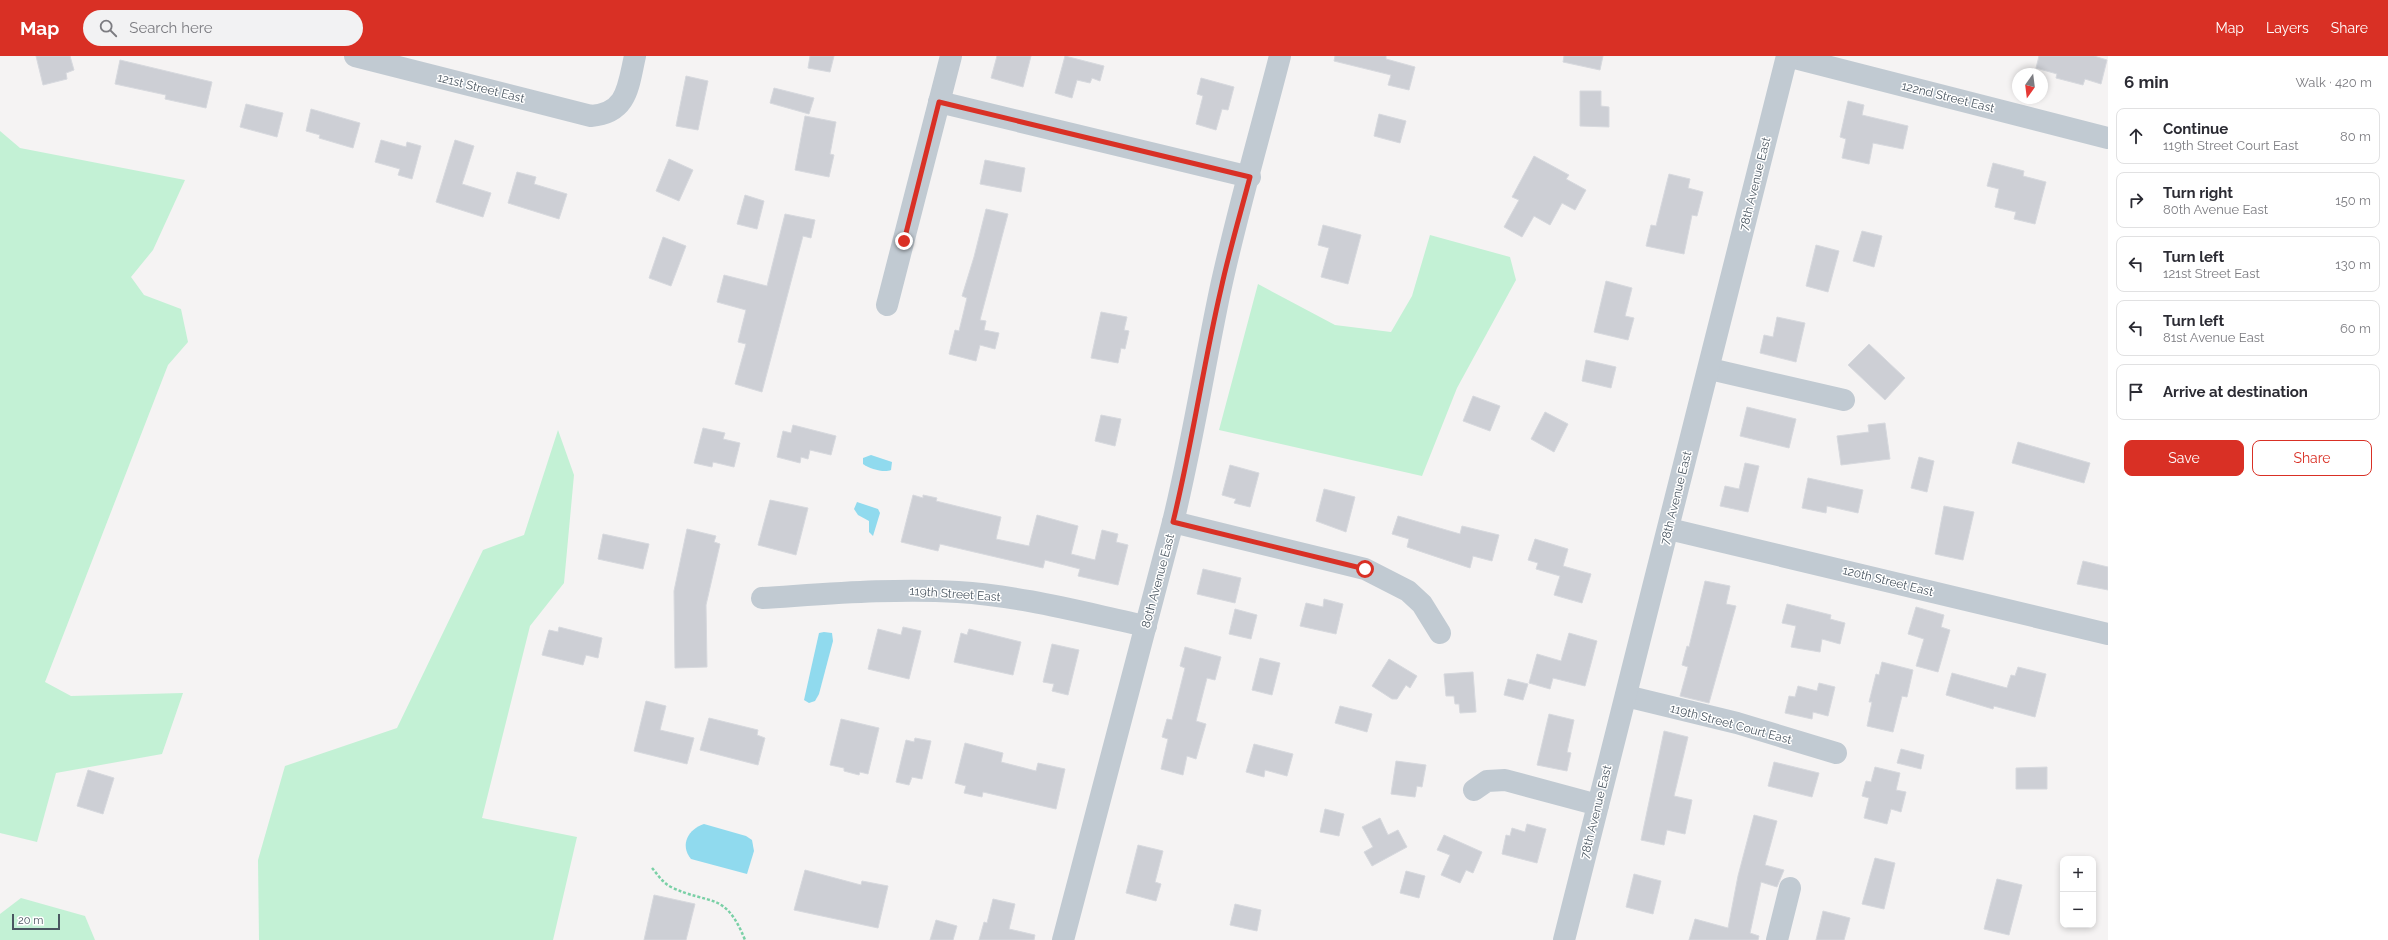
<!DOCTYPE html>
<meta charset="utf-8">
<style>
:root{--surface:#fff;--page:#f2f2f3;--text:#2b2b33;--muted:#7c7c81;--line:#e1e1e2;--accent:#d93025}
body{margin:0;font-family:Raleway,sans-serif;background:var(--page);color:var(--text)}
.controls{position:absolute;right:12px;bottom:12px;display:grid;overflow:hidden;border-radius:8px;box-shadow:0 2px 6px #0003}
.controls button{width:36px;height:36px;display:grid;place-items:center;padding:0;border:0;border-bottom:1px solid var(--line);background:var(--surface);color:var(--text);font:20px sans-serif}
.compass{position:absolute;left:2012px;top:12px;width:36px;height:36px;border-radius:50%;background:var(--surface);box-shadow:0 2px 6px #0003;rotate:194deg}
.scale{position:absolute;left:12px;bottom:10px;width:48px;box-sizing:border-box;padding-left:4px;border:2px solid #4a5661;border-top:0;font-size:11px;line-height:14px;white-space:nowrap;color:#4a5661;-webkit-text-stroke:3px #fff;paint-order:stroke}
.stop{position:absolute;width:12px;height:12px;margin:-9px;border:3px solid #d93025;border-radius:50%;background:#fff}
.stop.end{background:#d93025;border-color:#fff;box-shadow:0 1px 4px #0008}
.list{margin:0;padding:0;list-style:none}
h2{display:flex;justify-content:space-between;align-items:center;height:52px;margin:0;padding:0 16px;font-size:17px}
h2 small{font-size:13px;font-weight:400;color:var(--muted)}
.list li{display:grid;grid-template-columns:26px 1fr auto;gap:12px;align-items:center;box-sizing:border-box;height:56px;margin:0 8px 8px;padding:0 8px;border:1px solid var(--line);border-radius:8px}
.list b{display:block;font-size:15px;white-space:nowrap}
.list p{margin:0;font-size:13px;white-space:nowrap;color:var(--muted)}
.list em{font-size:13px;font-style:normal;color:var(--muted)}
.actions{display:flex;gap:8px;padding:12px 16px}
.actions a{flex:1;padding:9px 0;border:1px solid var(--accent);border-radius:8px;text-align:center;font-size:14px;color:var(--accent)}
.actions .main{background:var(--accent);color:#fff}
.icon{flex:none;width:22px;height:22px;fill:none;stroke:currentColor;stroke-width:2;stroke-linecap:round;stroke-linejoin:round}
.map{position:relative;flex:none;width:2108px;height:884px;overflow:hidden}
header{display:flex;align-items:center;gap:24px;box-sizing:border-box;height:56px;padding:0 20px;background:var(--accent);color:#fff}
header strong{font-size:19px}
nav{display:flex;gap:22px;margin-inline-start:auto;font-size:14px}
.search{width:280px;height:36px;background:var(--page);display:flex;align-items:center;gap:10px;box-sizing:border-box;padding:0 14px;border-radius:22px;color:var(--muted);font-size:15px}
main{display:flex}
aside{flex:1;background:var(--surface)}
.map>svg:first-child{display:block}
</style>
<header>
<strong>Map</strong>
<div class="search"><svg class="icon" aria-label="search" viewBox="0 0 24 24"><circle cx="10" cy="10" r="6"/><path d="M15 15l6 6"/></svg>Search here</div>
<nav><a>Map</a><a>Layers</a><a>Share</a></nav>
</header>
<main>
<div class="map">
<svg width="2108" height="884" viewBox="0 0 2108 884">
<rect width="100%" height="100%" fill="#f5f3f3"/>
<g fill="#c3f1d5">
<polygon points="0,75 20,92 185,124 153,194 131,221 144,239 181,253 188,286 168,309 45,626 71,640 183,637 162,698 56,717 37,786 0,777"/>
<polygon points="1430,179 1510,201 1516,224 1457,332 1422,420 1219,374 1258,228 1335,269 1391,276 1412,240"/>
<polygon points="558,374 574,419 564,527 530,570 482,762 577,781 553,884 259,884 258,804 285,710 397,672 483,494 524,479"/>
<polygon points="21,842 85,860 95,884 0,884 0,858"/>
</g>
<g fill="#90daee">
<path d="M871,399l21,7 -1,8c-7,3 -21,-1 -28,-6v-6z"/>
<polygon points="857,446 878,453 880,457 873,480 869,476 869,465 858,459 854,453"/>
<polygon points="824,576 832,577 833,585 819,638 815,645 809,647 804,644 819,577"/>
<path d="M704,768l42,12 6,4 2,11 -7,23 -56,-15c-12,-15 -2,-30 13,-35z"/>
</g>
<g fill="#cdcfd5" stroke="#d7d9de">
<polygon points="36,0 70,0 74,14 66,17 67,23 43,29"/>
<polygon points="810,0 834,0 830,16 808,12"/>
<polygon points="997,0 1031,0 1023,31 991,22"/>
<polygon points="1065,0 1104,10 1100,25 1092,22 1090,27 1077,24 1072,42 1055,37"/>
<polygon points="1335,0 1386,0 1386,3 1415,11 1409,34 1388,29 1391,19 1334,5"/>
<polygon points="1564,0 1603,0 1600,14 1563,6"/>
<polygon points="2039,0 2094,0 2107,4 2101,28 2085,23 2083,29 2056,22 2057,18 2036,12"/>
<polygon points="120,4 212,26 206,52 165,43 166,39 115,28"/>
<polygon points="686,20 708,25 698,74 676,70"/>
<polygon points="1201,22 1234,31 1228,54 1222,53 1216,74 1196,68 1203,40 1197,38"/>
<polygon points="774,32 814,42 809,58 770,47"/>
<polygon points="1580,35 1601,35 1601,50 1609,51 1609,71 1580,70"/>
<polygon points="1848,45 1864,49 1862,59 1908,70 1903,93 1873,87 1869,108 1842,102 1846,83 1840,81"/>
<polygon points="246,48 283,57 277,81 240,71"/>
<polygon points="311,53 360,67 353,92 319,82 320,79 306,75"/>
<polygon points="1379,58 1406,65 1400,87 1374,80"/>
<polygon points="805,60 836,66 830,98 834,99 829,121 795,114"/>
<polygon points="381,84 406,91 407,86 421,90 412,123 398,119 400,113 375,106"/>
<polygon points="455,84 474,90 462,128 491,137 483,161 436,146"/>
<polygon points="1534,100 1569,119 1566,123 1586,134 1575,154 1562,147 1550,169 1534,160 1522,181 1504,171 1519,144 1512,141"/>
<polygon points="669,103 693,114 679,145 656,135"/>
<polygon points="985,104 1025,112 1021,136 980,128"/>
<polygon points="1993,107 2024,115 2023,120 2046,126 2035,168 2014,163 2016,156 1995,151 1999,133 1987,130"/>
<polygon points="517,116 536,121 534,128 567,138 559,163 508,147"/>
<polygon points="1669,118 1690,123 1688,132 1703,136 1697,160 1692,159 1684,198 1646,190 1651,169 1656,170"/>
<polygon points="745,139 764,145 757,173 737,168"/>
<polygon points="986,153 1008,158 980,264 986,265 984,274 999,277 995,293 980,289 976,305 949,298 955,274 959,275 967,242 962,240 974,201"/>
<polygon points="785,158 815,164 811,182 803,180 762,336 735,328 746,288 738,286 746,254 717,246 724,219 767,230"/>
<polygon points="1323,169 1361,179 1348,228 1321,221 1329,192 1318,189"/>
<polygon points="1862,175 1882,180 1874,211 1853,205"/>
<polygon points="663,181 686,190 671,230 649,222"/>
<polygon points="1816,189 1839,195 1828,236 1806,230"/>
<polygon points="1606,225 1632,232 1625,260 1634,262 1628,284 1594,276"/>
<polygon points="1101,256 1127,261 1124,274 1129,275 1125,293 1121,292 1118,307 1091,302"/>
<polygon points="1777,261 1805,267 1796,306 1760,297 1764,279 1773,281"/>
<polygon points="1869,288 1905,322 1885,344 1848,309"/>
<polygon points="1586,304 1616,311 1611,332 1582,325"/>
<polygon points="1473,340 1500,350 1490,375 1463,365"/>
<polygon points="1747,351 1796,363 1789,392 1740,380"/>
<polygon points="1545,356 1568,368 1554,396 1531,383"/>
<polygon points="1101,359 1121,363 1115,390 1095,385"/>
<polygon points="1885,367 1890,403 1841,409 1837,380 1869,376 1868,369"/>
<polygon points="793,369 836,380 831,399 810,394 808,403 801,401 800,407 777,401 783,375 791,377"/>
<polygon points="703,372 725,377 723,383 740,387 734,411 713,406 712,411 694,407"/>
<polygon points="2018,386 2090,407 2084,427 2012,407"/>
<polygon points="1919,401 1934,405 1927,436 1911,432"/>
<polygon points="1745,407 1759,410 1748,456 1720,450 1725,430 1739,433"/>
<polygon points="1230,409 1259,417 1250,451 1234,447 1236,443 1222,439"/>
<polygon points="1808,422 1863,434 1858,457 1827,450 1826,457 1802,452"/>
<polygon points="1324,433 1355,441 1346,476 1316,465"/>
<polygon points="913,439 923,442 923,439 937,442 936,445 1001,461 996,483 1029,490 1037,459 1078,470 1071,498 1095,504 1102,474 1118,478 1116,486 1128,489 1118,529 1078,520 1080,513 1045,504 1043,512 940,488 938,495 901,486"/>
<polygon points="770,444 808,452 796,499 758,489"/>
<polygon points="1944,450 1974,456 1963,504 1935,498"/>
<polygon points="1398,460 1460,478 1462,470 1499,479 1492,505 1473,500 1470,512 1407,491 1409,483 1392,478"/>
<polygon points="687,473 716,480 714,486 720,488 706,549 707,611 675,612 674,535"/>
<polygon points="603,478 649,488 643,513 598,503"/>
<polygon points="1535,483 1568,493 1563,510 1591,518 1582,547 1554,539 1560,520 1536,513 1538,507 1528,504"/>
<polygon points="2083,505 2108,511 2108,534 2077,528"/>
<polygon points="1203,513 1241,522 1235,547 1197,538"/>
<polygon points="1705,525 1730,530 1726,548 1736,550 1709,647 1680,640 1688,611 1682,609 1687,590 1689,591"/>
<polygon points="1324,543 1343,548 1336,578 1300,570 1306,547 1323,551"/>
<polygon points="1787,548 1831,559 1830,563 1845,567 1840,588 1822,583 1820,596 1791,591 1796,570 1782,567"/>
<polygon points="1916,551 1944,559 1941,571 1950,574 1938,616 1916,610 1924,583 1908,578"/>
<polygon points="1235,553 1257,559 1251,583 1229,578"/>
<polygon points="559,571 602,582 598,602 586,599 583,609 542,599 549,574 558,576"/>
<polygon points="903,571 921,575 909,623 868,613 878,573 901,579"/>
<polygon points="969,573 1021,586 1013,619 954,606 961,577 967,579"/>
<polygon points="1569,577 1597,585 1585,630 1553,622 1550,633 1529,627 1537,598 1561,605"/>
<polygon points="1052,588 1079,594 1068,639 1052,635 1054,628 1043,626"/>
<polygon points="1185,591 1221,601 1215,624 1207,622 1196,665 1206,668 1196,703 1187,700 1183,719 1161,713 1168,683 1162,681 1167,663 1172,664 1185,612 1180,610"/>
<polygon points="1260,602 1280,607 1272,639 1252,634"/>
<polygon points="1389,603 1417,620 1410,632 1406,629 1397,643 1392,643 1372,630"/>
<polygon points="1882,606 1913,614 1907,641 1902,640 1893,676 1867,670 1872,646 1869,646 1876,618 1879,619"/>
<polygon points="2018,611 2046,618 2035,661 1994,650 1993,653 1946,639 1952,617 2007,632 2011,619 2015,620"/>
<polygon points="1473,616 1476,656 1460,657 1459,648 1455,648 1454,640 1446,640 1444,618"/>
<polygon points="1508,623 1528,628 1523,644 1504,639"/>
<polygon points="1819,627 1835,631 1828,660 1813,656 1812,663 1785,657 1789,640 1795,641 1798,630 1817,635"/>
<polygon points="646,645 666,650 660,674 694,682 687,708 634,695"/>
<polygon points="1340,650 1372,658 1367,676 1335,667"/>
<polygon points="1549,658 1574,664 1567,696 1571,697 1567,715 1537,709"/>
<polygon points="709,662 758,674 757,679 765,682 758,709 700,694"/>
<polygon points="841,663 879,672 868,718 860,716 859,719 844,715 844,712 830,709"/>
<polygon points="1664,675 1688,681 1674,740 1692,744 1685,778 1667,774 1664,789 1641,784"/>
<polygon points="915,682 931,685 922,723 912,721 909,729 896,726 906,684 914,686"/>
<polygon points="965,687 1003,697 1001,706 1036,715 1038,707 1065,713 1056,753 983,736 982,741 964,737 966,730 955,727"/>
<polygon points="1254,688 1293,698 1287,720 1265,714 1264,721 1246,716"/>
<polygon points="1901,693 1924,699 1921,713 1897,707"/>
<polygon points="1396,705 1426,709 1422,731 1417,730 1415,741 1391,738"/>
<polygon points="1774,706 1819,717 1812,741 1768,730"/>
<polygon points="1875,711 1900,717 1896,734 1906,736 1901,756 1891,753 1887,768 1864,762 1869,742 1862,740 1866,725 1871,726"/>
<polygon points="2047,711 2047,733 2016,733 2016,712"/>
<polygon points="88,714 114,722 103,758 77,750"/>
<polygon points="1325,753 1344,758 1339,780 1320,776"/>
<polygon points="1754,759 1777,765 1765,809 1784,814 1777,831 1761,826 1750,877 1759,880 1758,884 1689,884 1695,863 1728,872 1738,820"/>
<polygon points="1380,762 1388,779 1398,774 1407,791 1372,810 1364,796 1373,791 1362,771"/>
<polygon points="1527,768 1546,773 1537,807 1502,798 1506,779 1510,780 1512,772 1525,776"/>
<polygon points="1444,779 1482,796 1473,817 1466,814 1460,827 1441,819 1450,799 1437,794"/>
<polygon points="1138,789 1163,795 1155,826 1161,828 1156,845 1126,837"/>
<polygon points="1875,802 1895,807 1884,853 1862,848"/>
<polygon points="805,814 861,829 862,825 888,830 878,872 794,854"/>
<polygon points="1406,815 1425,820 1419,842 1400,837"/>
<polygon points="1634,818 1661,825 1653,858 1626,851"/>
<polygon points="1997,823 2022,829 2009,879 1984,873"/>
<polygon points="654,839 695,848 686,884 644,884"/>
<polygon points="993,843 1015,848 1009,873 1035,879 1034,884 979,884 984,866 987,867"/>
<polygon points="1235,848 1261,854 1257,875 1230,869"/>
<polygon points="1823,855 1850,862 1844,884 1816,884"/>
<polygon points="936,864 957,870 953,884 930,884"/>
</g>
<g fill="none" stroke-linecap="round" stroke-linejoin="round">
<path stroke="#7ad0a6" stroke-width="2.5" stroke-dasharray="3 2" stroke-linecap="butt" d="M652,812c6,7 11,15 19,19 39,19 54,3 74,53"/>
<g stroke="#c1cad2" stroke-width="22">
<path d="M355,0l236,60c37,-3 37,-30 44,-60"/>
<polyline points="1787,0 2108,82"/>
<polyline points="939,46 1250,121"/>
<polyline points="887,249 951,0"/>
<polyline points="1710,313 1844,344"/>
<polyline points="1173,466 1365,513 1408,535 1422,548 1440,577"/>
<polyline points="1669,473 2108,578"/>
<path d="M762,542c65,-4 131,-10 196,-6 64,4 126,21 188,34"/>
<polyline points="1626,640 1737,667 1836,697"/>
<polyline points="1474,734 1487,725 1505,724 1598,749"/>
<path d="M1063,884l110,-418c19,-77 31,-155 47,-231 17,-79 40,-157 60,-235"/>
<polyline points="1564,884 1787,0"/>
<polyline points="1777,884 1790,832"/>
</g>
</g>
<g fill="none" stroke-linecap="round" stroke-linejoin="round">
<path stroke="#d93025" stroke-width="5" d="M904,185l35,-139 311,75c-10,38 -21,75 -29,112 -18,77 -29,156 -48,233l192,47"/>
</g>
<g text-anchor="middle" stroke-width="3" stroke-linejoin="round" paint-order="stroke">
<g font-size="12" fill="#4a5661" stroke="#fff">
<text transform="translate(481 32) rotate(14)" y="4">121st Street East</text>
<text transform="translate(1948 41) rotate(14)" y="4">122nd Street East</text>
<text transform="translate(1755 128) rotate(-76)" y="4">78th Avenue East</text>
<text transform="translate(1676 442) rotate(-76)" y="4">78th Avenue East</text>
<text transform="translate(1158 525) rotate(-75)" y="4">80th Avenue East</text>
<text transform="translate(1888 525) rotate(14)" y="4">120th Street East</text>
<text transform="translate(955 538) rotate(4)" y="4">119th Street East</text>
<text transform="translate(1731 668) rotate(15)" y="4">119th Street Court East</text>
<text transform="translate(1596 756) rotate(-76)" y="4">78th Avenue East</text>
</g>
</g>
</svg>
<div class="controls">
<button>+</button>
<button>−</button>
</div>
<svg class="compass" viewBox="-18 -18 36 36"><path d="M0-13l5 13h-10z" fill="#e53935"/><path d="M0 13l5-13h-10z" fill="#7c7c81"/></svg>
<div class="scale">20 m</div>
<div class="stop" style="left:1365px;top:513px"></div>
<div class="stop end" style="left:904px;top:185px"></div>
</div>
<aside>
<h2>6 min<small>Walk · 420 m</small></h2>
<ul class="list">
<li><svg class="icon" aria-label="ahead" viewBox="0 0 24 24"><path d="M12 20V5M6 11l6-6 6 6"/></svg><div><b>Continue</b><p>119th Street Court East</p></div><em>80 m</em></li>
<li><svg class="icon" aria-label="right" viewBox="0 0 24 24"><path d="M7 20v-9h11M14 6l5 5-5 5"/></svg><div><b>Turn right</b><p>80th Avenue East</p></div><em>150 m</em></li>
<li><svg class="icon" aria-label="left" viewBox="0 0 24 24"><path d="M17 20v-9H6M10 6l-5 5 5 5"/></svg><div><b>Turn left</b><p>121st Street East</p></div><em>130 m</em></li>
<li><svg class="icon" aria-label="left" viewBox="0 0 24 24"><path d="M17 20v-9H6M10 6l-5 5 5 5"/></svg><div><b>Turn left</b><p>81st Avenue East</p></div><em>60 m</em></li>
<li><svg class="icon" aria-label="arrive" viewBox="0 0 24 24"><path d="M6 21V4h12l-3 4 3 4H6"/></svg><div><b>Arrive at destination</b></div></li>
</ul>
<div class="actions"><a class="main">Save</a><a>Share</a></div>
</aside>
</main>
